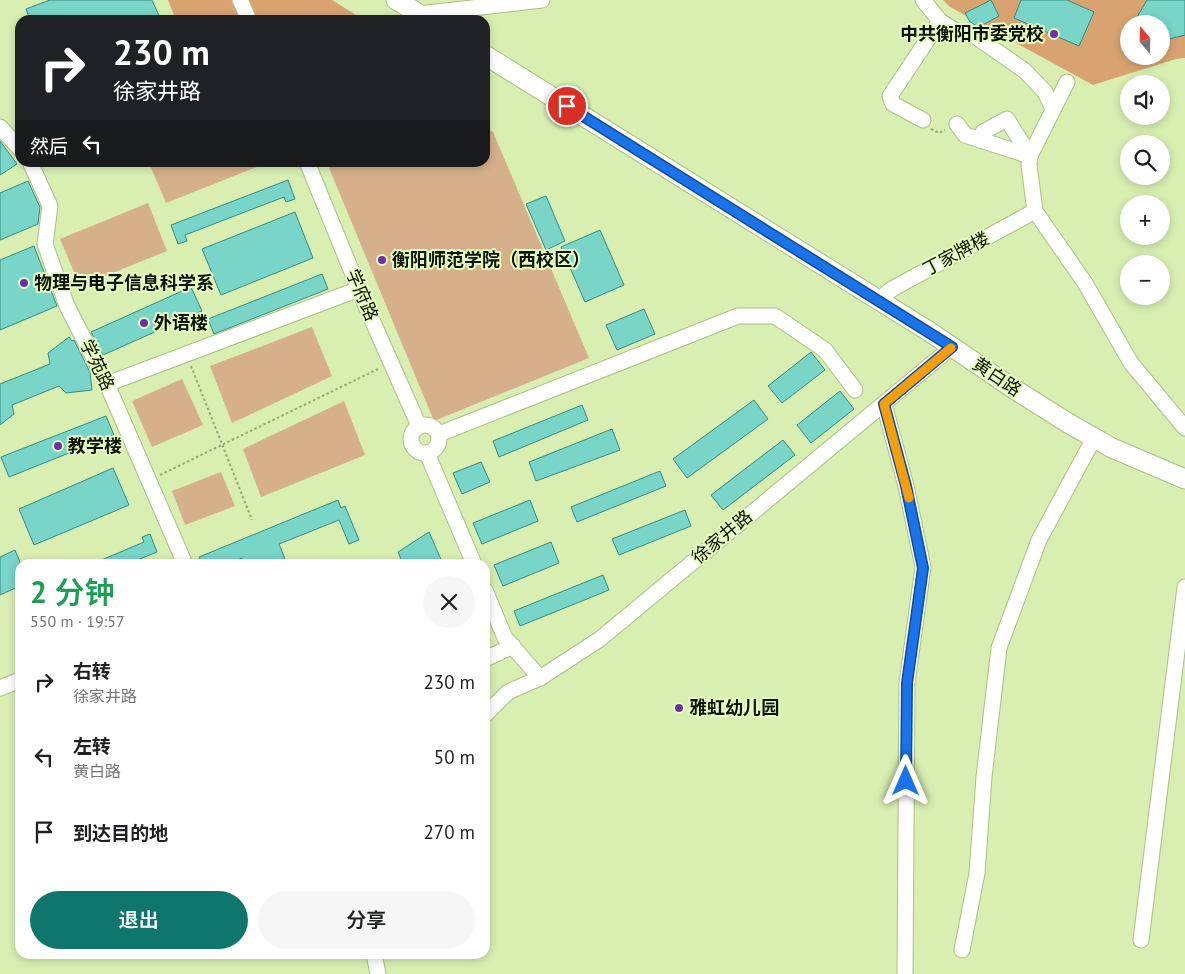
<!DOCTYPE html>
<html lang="zh">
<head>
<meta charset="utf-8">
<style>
	:root { --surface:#fff; --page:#f6f6f6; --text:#202124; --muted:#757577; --accent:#0f766e }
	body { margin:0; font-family:"PT Sans","Noto Sans SC",sans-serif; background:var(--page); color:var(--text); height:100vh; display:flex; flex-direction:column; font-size:19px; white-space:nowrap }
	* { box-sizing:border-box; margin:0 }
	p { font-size:16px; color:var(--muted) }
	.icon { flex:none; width:28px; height:28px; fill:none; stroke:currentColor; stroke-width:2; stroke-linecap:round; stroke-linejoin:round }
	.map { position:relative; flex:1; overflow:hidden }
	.panel { position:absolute; left:15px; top:559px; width:475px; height:400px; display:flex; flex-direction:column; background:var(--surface); border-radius:15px; box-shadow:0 2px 8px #0003 }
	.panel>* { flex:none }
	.top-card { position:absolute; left:15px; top:15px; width:475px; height:152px; border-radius:15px; box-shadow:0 2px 8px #0003; background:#202124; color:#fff; overflow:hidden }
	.needle { width:32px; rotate:341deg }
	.tools { position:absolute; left:1120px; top:15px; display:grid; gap:10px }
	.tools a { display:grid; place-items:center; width:50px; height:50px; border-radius:50%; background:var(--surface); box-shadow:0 2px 8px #0003; font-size:25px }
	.pin { position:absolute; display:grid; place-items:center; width:42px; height:42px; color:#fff; margin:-21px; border:2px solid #fff; border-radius:50%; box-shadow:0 1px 5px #0007 }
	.me { position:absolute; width:55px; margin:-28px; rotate:0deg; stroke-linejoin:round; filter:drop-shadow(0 0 4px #0008) }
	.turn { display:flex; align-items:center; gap:18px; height:105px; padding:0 15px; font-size:22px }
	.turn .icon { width:65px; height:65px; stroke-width:2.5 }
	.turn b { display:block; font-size:35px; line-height:42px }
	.then { display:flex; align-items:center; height:48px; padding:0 15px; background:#0003; gap:10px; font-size:19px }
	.round { display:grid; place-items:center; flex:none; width:52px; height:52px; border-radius:26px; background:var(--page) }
	.summary { display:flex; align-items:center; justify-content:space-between; height:85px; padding:0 15px }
	h1 { font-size:30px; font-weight:600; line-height:38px; color:#1e9e55 }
	.primary-button { display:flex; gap:10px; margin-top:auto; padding:10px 15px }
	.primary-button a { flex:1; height:58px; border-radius:30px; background:var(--accent); color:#fff; font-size:20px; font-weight:600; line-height:58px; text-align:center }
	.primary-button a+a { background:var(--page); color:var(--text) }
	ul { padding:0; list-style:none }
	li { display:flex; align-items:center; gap:15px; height:75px; padding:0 15px }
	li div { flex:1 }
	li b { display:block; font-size:19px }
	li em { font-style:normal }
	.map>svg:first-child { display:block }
	.green { fill:#d6af8b }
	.forest { fill:#d8a371; fill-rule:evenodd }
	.building { fill:#78d5c8; stroke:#358c82 }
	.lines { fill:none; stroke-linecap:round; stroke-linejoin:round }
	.minor-casing { stroke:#abc084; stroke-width:17 }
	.major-casing { stroke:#abc084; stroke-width:21 }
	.path { stroke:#95a777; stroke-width:2; stroke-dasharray:2.5 2.5; stroke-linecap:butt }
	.minor { stroke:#fff; stroke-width:15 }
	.major { stroke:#fff; stroke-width:19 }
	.route-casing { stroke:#114b97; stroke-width:12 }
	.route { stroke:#1a73e8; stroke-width:9 }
	.slow { stroke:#f59e0b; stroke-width:9 }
	.poi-dot { fill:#6e30a5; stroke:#e5fcbe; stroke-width:2 }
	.labels { text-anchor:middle; stroke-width:4; stroke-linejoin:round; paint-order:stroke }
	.poi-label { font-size:18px; font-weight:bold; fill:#0b1200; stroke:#e5fcbe; text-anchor:start }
	.street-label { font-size:18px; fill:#0b1200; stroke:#e5fcbe }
</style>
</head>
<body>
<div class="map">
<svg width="1185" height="974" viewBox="0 0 1185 974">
	<rect width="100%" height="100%" fill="#d8efb1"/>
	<g class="green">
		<path d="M485,127L493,132L589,358L434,421L327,163L485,162Z"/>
		<path d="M149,163H267L166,203Z"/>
		<path d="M148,203L167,251L80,286L60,239Z"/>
		<path d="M312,327L332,376L232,423L210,366Z"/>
		<path d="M182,379L203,425L152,447L132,401Z"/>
		<path d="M344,401L365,455L261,497L243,449Z"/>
		<path d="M221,472L235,506L185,525L172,491Z"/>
	</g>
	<g class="forest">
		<path d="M168,0H332L364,20H176Z"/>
		<path d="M943,0H1185V58L1176,59L1093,85L950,7ZM1129,24H1161V56H1129Z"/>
	</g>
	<g class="building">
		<path d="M50,0H152L161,20H30L26,9Z"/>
		<path d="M991,0L999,16L979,27L970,22L965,13Z"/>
		<path d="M1021,0H1067L1094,12L1079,46L1014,18Z"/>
		<path d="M1147,0H1185V35L1161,41V24H1133Z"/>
		<path d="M0,141L17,164L0,175Z"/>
		<path d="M288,180L295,199L286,202L284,197L185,235L187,241L178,244L171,225Z"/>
		<path d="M28,181L40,207L38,224L0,240V193Z"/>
		<path d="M546,196L565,241L546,250L526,204Z"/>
		<path d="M295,212L313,258L221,295L202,249Z"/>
		<path d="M600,230L624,285L585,302L561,247Z"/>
		<path d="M34,246L57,306L0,330V260Z"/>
		<path d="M322,274L328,289L214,334L208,319Z"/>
		<path d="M191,287L202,311L103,355L91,332Z"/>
		<path d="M644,309L655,334L617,350L606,325Z"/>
		<path d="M69,337L72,341L74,340L90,372L92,390L66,393L59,386L12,405L14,414L0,425V384L50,364L48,353Z"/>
		<path d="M811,352L825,370L782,403L768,386Z"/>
		<path d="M840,391L854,409L811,443L797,425Z"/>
		<path d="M754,400L768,419L687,478L673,459Z"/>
		<path d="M582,405L588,420L499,457L493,441Z"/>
		<path d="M106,416L114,435L9,477L1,457Z"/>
		<path d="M612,429L620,450L536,481L529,462Z"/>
		<path d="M783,440L795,455L723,510L711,495Z"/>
		<path d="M481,462L490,482L462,494L453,473Z"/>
		<path d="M113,468L129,505L34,545L19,509Z"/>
		<path d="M660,471L666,486L577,522L571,507Z"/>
		<path d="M338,500L341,508L345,506L359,540L349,544L339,520L279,544L285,559L273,564H244L242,558L228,564H202L199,557Z"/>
		<path d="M530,500L538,521L482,544L473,523Z"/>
		<path d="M685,510L691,526L619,555L612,539Z"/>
		<path d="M429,532L443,564H403L398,552Z"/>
		<path d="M150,534L157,552L128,564H92L144,542L142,537Z"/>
		<path d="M551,542L559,563L503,586L494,565Z"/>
		<path d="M15,550L20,562V586L0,595V557Z"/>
		<path d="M603,575L609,590L520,626L514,611Z"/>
	</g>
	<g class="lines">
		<defs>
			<g id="minor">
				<path d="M240,0L249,20"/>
				<path d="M923,0L940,21L959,33L968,31L1025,71L1045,92L1053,109"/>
				<path d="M419,14L542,0"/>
				<path d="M1067,82L1030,156L1029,165L1035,211L1085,283L1131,363L1185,428"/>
				<path d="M923,120L893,104L890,96L940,21"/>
				<path d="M957,124L965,135L1030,156"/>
				<path d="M0,127L20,149"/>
				<path d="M980,140L983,132L1007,119L1030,156"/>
				<path d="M30,162L50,206L45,244L67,306L107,384L185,564"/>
				<path d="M307,162L365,304L419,426"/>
				<path d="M878,300L892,289L1035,211"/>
				<path d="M107,384L359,289"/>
				<path d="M884,404L906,486L923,567L907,683L905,974"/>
				<circle cx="425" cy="439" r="14"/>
				<path d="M439,434L738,316H775L825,350L855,390"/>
				<path d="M427,453L474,564"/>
				<path d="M485,590L505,638L540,678"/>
				<path d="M485,659L513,646"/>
				<path d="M0,688L20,680"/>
				<path d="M485,715L508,692L540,678L600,639L952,347"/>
				<path d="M1141,940L1185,587"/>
				<path d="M962,950L977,873L984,777L999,648L1039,540L1094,438"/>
				<path d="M374,954L378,974"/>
			</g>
			<g id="major">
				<path d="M396,0L429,20"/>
				<path d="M485,55L930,332L1014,389L1068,423L1112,448L1185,479"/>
			</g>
		</defs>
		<use href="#minor" class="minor-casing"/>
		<use href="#major" class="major-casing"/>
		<g class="path">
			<path d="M931,129L939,133L945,130"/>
			<path d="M191,366L252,520"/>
			<path d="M160,475L380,368"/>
		</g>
		<use href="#minor" class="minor"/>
		<use href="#major" class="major"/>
	</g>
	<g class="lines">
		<defs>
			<path id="route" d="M567,106L952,347L884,404L906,486L923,568L907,683L906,781"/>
		</defs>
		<use href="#route" class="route-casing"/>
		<use href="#route" class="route"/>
		<path class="slow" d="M909,498L884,404L951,348"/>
	</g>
	<g class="poi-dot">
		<circle cx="1054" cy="34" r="5"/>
		<circle cx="382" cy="260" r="5"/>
		<circle cx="24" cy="283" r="5"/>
		<circle cx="144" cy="323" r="5"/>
		<circle cx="58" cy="446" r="5"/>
		<circle cx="679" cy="708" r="5"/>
	</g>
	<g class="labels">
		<g class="poi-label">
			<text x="1044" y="40" text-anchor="end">中共衡阳市委党校</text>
			<text x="392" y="266">衡阳师范学院（西校区）</text>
			<text x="34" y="289">物理与电子信息科学系</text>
			<text x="154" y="329">外语楼</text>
			<text x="68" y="452">教学楼</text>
			<text x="689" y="714">雅虹幼儿园</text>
		</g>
		<g class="street-label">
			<text transform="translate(956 254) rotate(-28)" y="6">丁家牌楼</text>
			<text transform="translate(362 295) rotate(67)" y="6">学府路</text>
			<text transform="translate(97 365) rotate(64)" y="6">学苑路</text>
			<text transform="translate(997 377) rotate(34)" y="6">黄白路</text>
			<text transform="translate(722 537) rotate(-40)" y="6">徐家井路</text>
		</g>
	</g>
</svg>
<div class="tools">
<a><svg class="needle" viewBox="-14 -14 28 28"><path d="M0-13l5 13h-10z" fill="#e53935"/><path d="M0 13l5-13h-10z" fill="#757577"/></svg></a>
<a><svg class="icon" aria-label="sound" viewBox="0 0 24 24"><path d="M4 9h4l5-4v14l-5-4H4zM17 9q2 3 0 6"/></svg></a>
<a><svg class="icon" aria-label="search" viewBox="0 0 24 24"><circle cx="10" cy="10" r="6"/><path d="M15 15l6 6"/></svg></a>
<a>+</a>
<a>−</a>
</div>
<div class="pin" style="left:567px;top:106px;background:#d93025"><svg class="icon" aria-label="arrive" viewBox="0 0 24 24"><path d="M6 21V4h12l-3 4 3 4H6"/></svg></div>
<svg class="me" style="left:906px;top:781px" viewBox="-20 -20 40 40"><path d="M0-17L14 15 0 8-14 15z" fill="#1a73e8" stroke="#fff" stroke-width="4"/></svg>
<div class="top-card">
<div class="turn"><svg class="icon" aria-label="right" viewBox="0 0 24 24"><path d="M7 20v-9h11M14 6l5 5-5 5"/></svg><div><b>230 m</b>徐家井路</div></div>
<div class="then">然后<svg class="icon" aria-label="left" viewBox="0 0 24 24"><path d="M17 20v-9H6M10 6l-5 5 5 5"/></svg></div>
</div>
<section class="panel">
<div class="summary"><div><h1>2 分钟</h1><p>550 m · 19:57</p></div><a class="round"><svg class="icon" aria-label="close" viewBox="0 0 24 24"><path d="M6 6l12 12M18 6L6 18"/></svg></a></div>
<ul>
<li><svg class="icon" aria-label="right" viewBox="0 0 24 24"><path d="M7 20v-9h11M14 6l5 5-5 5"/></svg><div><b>右转</b><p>徐家井路</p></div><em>230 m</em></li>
<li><svg class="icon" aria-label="left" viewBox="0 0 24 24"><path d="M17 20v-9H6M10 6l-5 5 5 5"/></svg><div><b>左转</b><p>黄白路</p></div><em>50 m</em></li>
<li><svg class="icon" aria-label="arrive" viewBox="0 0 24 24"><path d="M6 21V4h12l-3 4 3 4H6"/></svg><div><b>到达目的地</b></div><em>270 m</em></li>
</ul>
<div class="primary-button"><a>退出</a><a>分享</a></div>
</section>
</div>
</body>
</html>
